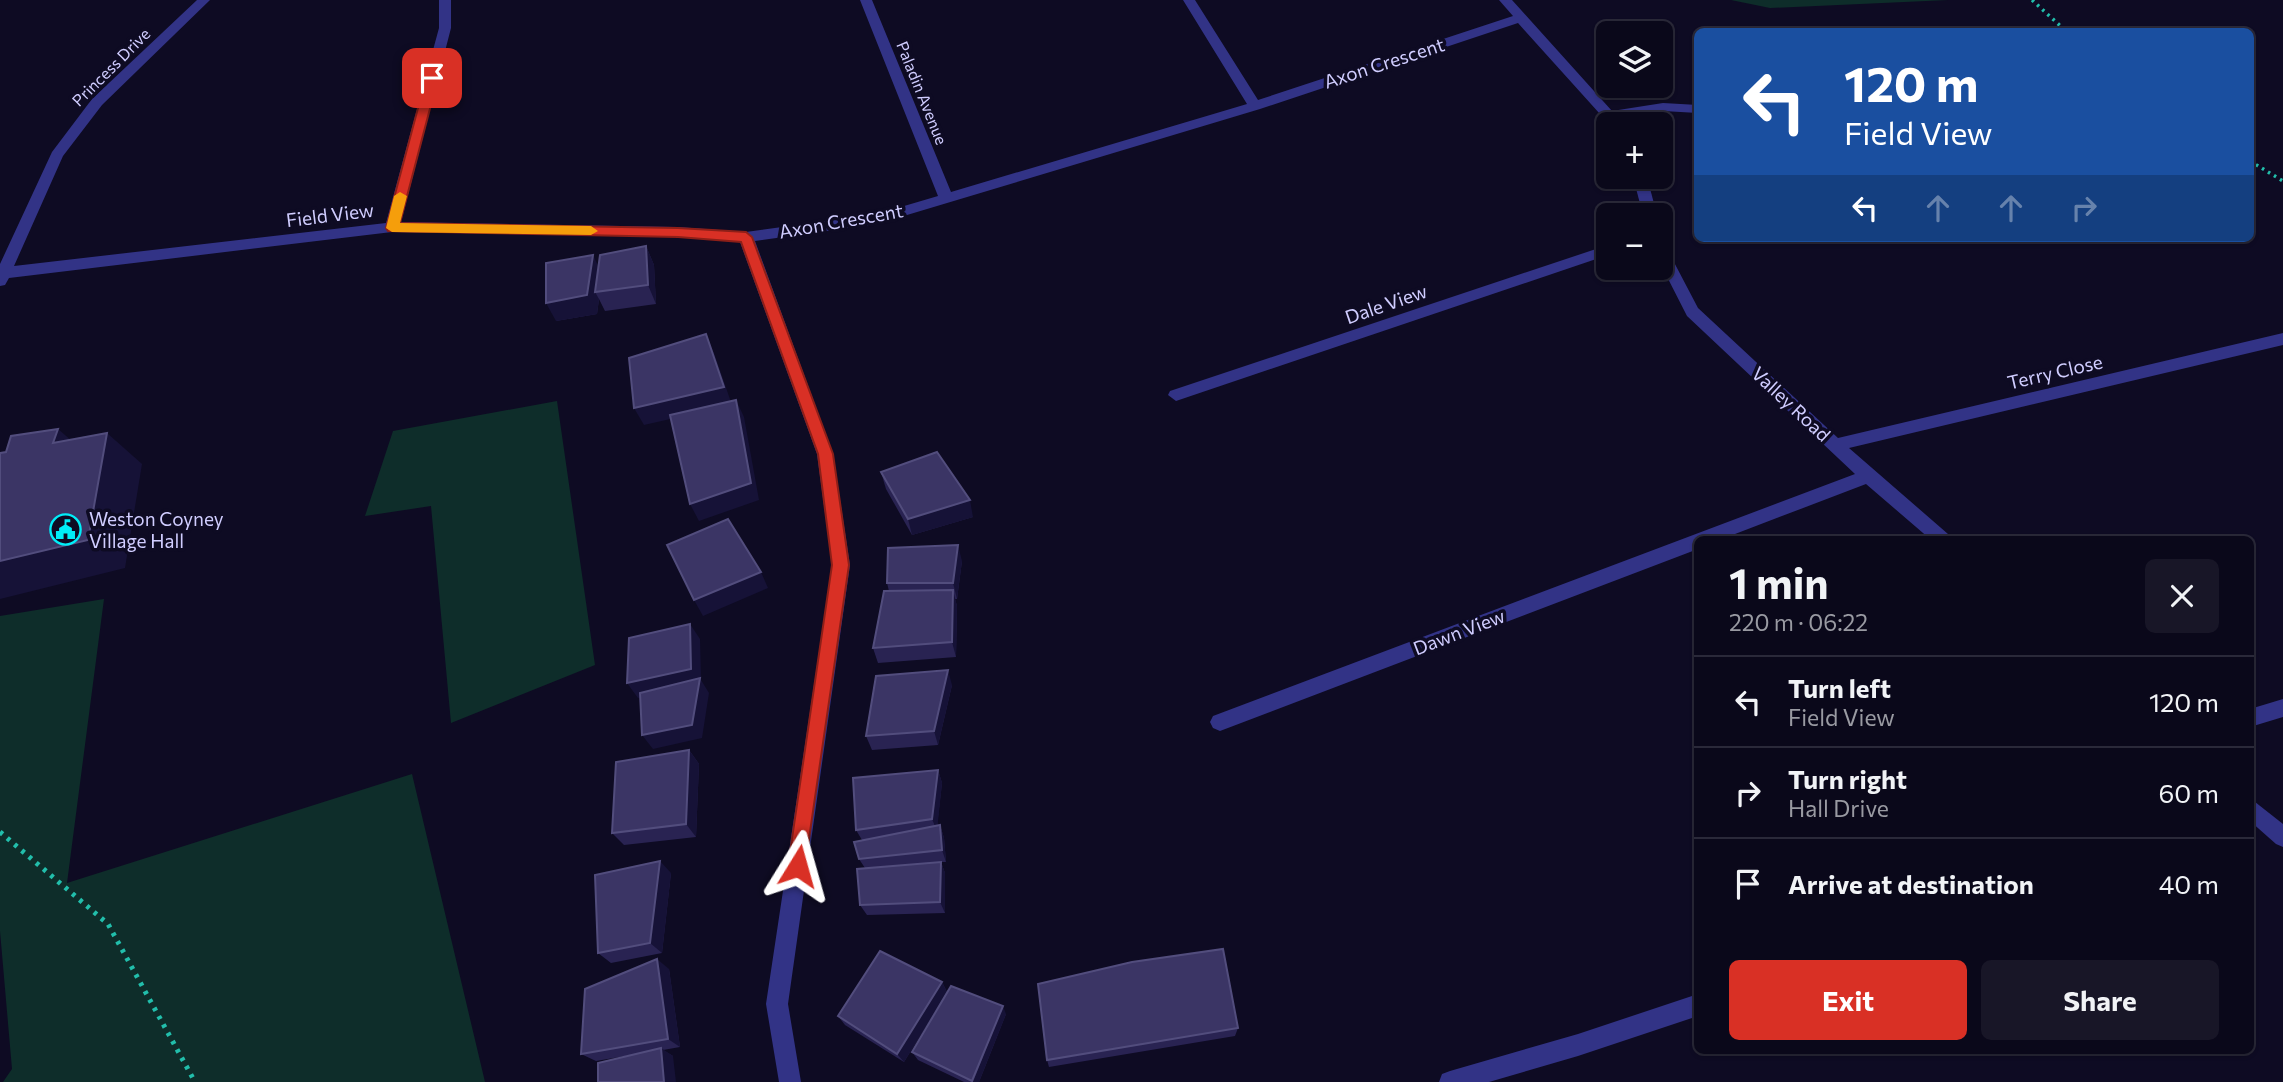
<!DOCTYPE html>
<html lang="en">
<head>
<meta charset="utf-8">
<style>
	:root { --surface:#0a081a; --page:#181627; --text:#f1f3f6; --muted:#999aa2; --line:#2a2939; --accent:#d93025 }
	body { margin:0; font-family:Commissioner,sans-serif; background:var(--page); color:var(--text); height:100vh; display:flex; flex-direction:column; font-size:26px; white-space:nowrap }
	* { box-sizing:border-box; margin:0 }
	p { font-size:23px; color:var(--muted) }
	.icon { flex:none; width:38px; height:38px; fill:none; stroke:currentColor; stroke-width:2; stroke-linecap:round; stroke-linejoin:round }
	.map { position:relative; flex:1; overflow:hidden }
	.side { position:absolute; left:1694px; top:536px; width:560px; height:518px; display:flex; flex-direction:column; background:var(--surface); border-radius:10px; box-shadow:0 2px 5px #0004,0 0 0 2px var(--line) }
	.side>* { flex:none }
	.hud { position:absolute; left:1694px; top:28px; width:560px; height:214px; border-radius:10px; box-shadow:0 2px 5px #0004,0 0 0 2px var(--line); background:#1a4fa0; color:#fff; overflow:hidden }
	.fabs { position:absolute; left:1596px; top:21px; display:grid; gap:14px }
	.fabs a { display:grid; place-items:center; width:77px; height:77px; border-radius:10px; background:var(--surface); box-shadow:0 2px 5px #0004,0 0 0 2px var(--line); font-size:35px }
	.pin { position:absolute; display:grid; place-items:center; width:60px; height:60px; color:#fff; margin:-30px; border-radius:14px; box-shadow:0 4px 10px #0006 }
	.me { position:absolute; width:77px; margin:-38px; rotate:8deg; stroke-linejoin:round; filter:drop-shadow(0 0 5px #0008) }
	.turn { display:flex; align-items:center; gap:24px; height:147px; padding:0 35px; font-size:32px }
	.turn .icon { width:91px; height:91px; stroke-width:2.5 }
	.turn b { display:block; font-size:49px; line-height:60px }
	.lanes { display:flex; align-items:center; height:66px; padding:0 35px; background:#0003; justify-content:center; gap:35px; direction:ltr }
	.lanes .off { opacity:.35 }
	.round { display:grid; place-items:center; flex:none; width:74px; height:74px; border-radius:10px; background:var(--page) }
	.summary { display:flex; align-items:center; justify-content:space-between; height:119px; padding:0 35px }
	h1 { font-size:42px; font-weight:700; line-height:52px }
	.primary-button { display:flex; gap:14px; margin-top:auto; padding:14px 35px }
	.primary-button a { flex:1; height:80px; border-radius:10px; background:var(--accent); color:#fff; font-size:28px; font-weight:700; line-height:80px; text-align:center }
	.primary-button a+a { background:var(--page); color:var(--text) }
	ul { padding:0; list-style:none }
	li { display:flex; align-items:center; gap:21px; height:91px; padding:0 35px; border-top:2px solid var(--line) }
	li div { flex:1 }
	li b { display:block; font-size:26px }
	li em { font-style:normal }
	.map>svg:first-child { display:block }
	.green { fill:#0e2d2a }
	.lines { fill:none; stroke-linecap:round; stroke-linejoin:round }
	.path-far1 { stroke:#22beab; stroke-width:3.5; stroke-dasharray:2.5 4.5; stroke-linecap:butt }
	.path { stroke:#22beab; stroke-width:5; stroke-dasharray:3.5 6; stroke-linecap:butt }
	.minor { fill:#323386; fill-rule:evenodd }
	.wall { fill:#292352 }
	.shaded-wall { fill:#161237 }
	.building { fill:#3b3565; stroke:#524d7d; stroke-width:2 }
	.route { fill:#d93025; stroke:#8d1f18; stroke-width:2 }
	.slow { fill:#f59e0b }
	.labels { text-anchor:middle; stroke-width:7; stroke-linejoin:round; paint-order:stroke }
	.far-street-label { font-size:16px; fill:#d0cdff; stroke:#0e0b23 }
	.street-label { font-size:19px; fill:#d0cdff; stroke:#0e0b23 }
	.poi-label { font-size:19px; fill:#d0cdff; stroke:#0e0b23; text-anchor:start }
</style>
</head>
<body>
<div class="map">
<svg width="2283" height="1082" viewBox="0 0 2283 1082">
	<rect width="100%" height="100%" fill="#0e0b23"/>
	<g class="green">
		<path d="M1731,0H1948L1770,8Z"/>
		<path d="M557,401L595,665L451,723L431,506L365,516L393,431Z"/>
		<path d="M104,599L67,883L412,774L485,1082H3L12,1069L0,931V616Z"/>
	</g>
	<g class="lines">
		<g class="path-far1">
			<path d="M2032,0L2067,32"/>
			<path d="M2250,161L2283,181"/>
		</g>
		<path class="path" d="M0,832L108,924L195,1082"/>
		<g class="minor">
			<path d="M197,0H210L102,105L63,156L14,266L386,223L439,28V0H451V28L401,222L678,227L746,232L877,214L938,196L860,0H872L951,192L1247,104L1183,0H1195L1258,100L1513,16L1499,0H1512L1612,111L1663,103L1698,105V113L1663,111L1619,119L1623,124H1609L1518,23L1260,109L877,224L755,241L833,454L850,565L788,1004L801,1082H779L766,1004L832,565L817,454L740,242L678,237L392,232L9,278L5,285L0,286V264L52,152L92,99Z"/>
			<path d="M1633,177H1647L1657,215H1643Z"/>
			<path d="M1608,245V255L1176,401L1168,395L1170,391Z"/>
			<path d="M1661,246L1666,247L1698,308L1838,438L2283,333V345L1849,448L1948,534L1951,539H1930L1866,484L1722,539H1698V549L1220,731L1213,728L1210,722L1213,716L1855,474L1687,316L1661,265Z"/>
			<path d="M2283,699V717L2250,727V709Z"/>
			<path d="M2250,798L2283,824V847L2276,844L2250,821Z"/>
			<path d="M1698,994V1016L1578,1056L1489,1082H1439L1442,1074L1450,1071L1578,1034Z"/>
		</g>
	</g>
	<g class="wall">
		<path d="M646,246L654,265L656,304L605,311L599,299L597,314L556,321L599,266Z"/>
		<path d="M881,472L973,517L912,535L886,489Z"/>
		<path d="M962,561L957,599H955L957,606L956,657L878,663L873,648L889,591L887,583Z"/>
		<path d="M952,685L938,745L872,750L866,736Z"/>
		<path d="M689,750L699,764L696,837L624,845L612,833Z"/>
		<path d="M938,770L942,783L937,826L940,825L944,838L946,862H941L945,873V913L867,915L860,905L865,868L859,859L862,840L856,830Z"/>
		<path d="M671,873L662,953L611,963L598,953Z"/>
		<path d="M669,969L680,1047L663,1050L673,1056L631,1055L596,1061L581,1054Z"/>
		<path d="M942,982L947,992L904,1062L845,1025L838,1016Z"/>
		<path d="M1006,1014L979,1082H964L918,1060L912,1052Z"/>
		<path d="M1238,1028L1235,1036L1049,1067L1047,1060Z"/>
	</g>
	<g class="shaded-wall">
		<path d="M646,246L654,265L656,304L648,285Z"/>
		<path d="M593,255L602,274L595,292L599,299L597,314L556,321L546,303Z"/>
		<path d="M706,334L714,353L732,405L644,425L634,408Z"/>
		<path d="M736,400L744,417L759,500L699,521L690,504Z"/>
		<path d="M58,429L94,460L53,443Z"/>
		<path d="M107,433L142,464L125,568L0,599V561Z"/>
		<path d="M970,500L973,517L912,535L908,519Z"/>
		<path d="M958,545L962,561L957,599L953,583Z"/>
		<path d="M761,572L768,588L703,616L694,600Z"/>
		<path d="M953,590L957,606L956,657L952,642Z"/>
		<path d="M690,624L700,639L701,680L709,693L702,738L653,749L642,735L699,684L638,698L627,683Z"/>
		<path d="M948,670L952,685L938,745L934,731Z"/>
		<path d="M689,750L699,764L696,837L686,824Z"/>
		<path d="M938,770L942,783L937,831L932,819Z"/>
		<path d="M940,825L944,838L946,862L942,850Z"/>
		<path d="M660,861L671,873L662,953L650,943Z"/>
		<path d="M941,862L945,873V913L940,902Z"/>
		<path d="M657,959L669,969L680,1047L668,1039Z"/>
		<path d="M942,982L947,992L904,1062L897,1054Z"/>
		<path d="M1003,1006L1006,1014L979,1082H973Z"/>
		<path d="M661,1048L673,1056L676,1082H664Z"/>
	</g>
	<g class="building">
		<path d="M646,246L648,285L595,292L600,255Z"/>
		<path d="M593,255L587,295L546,303V263Z"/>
		<path d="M706,334L724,387L634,408L629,358Z"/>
		<path d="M736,400L751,483L690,504L670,415Z"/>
		<path d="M58,429L53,443L107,433L88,540L0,561V453L6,452L11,436Z"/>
		<path d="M937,452L970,500L908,519L881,472Z"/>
		<path d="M728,519L761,572L694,600L667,545Z"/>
		<path d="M958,545L953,583H887L888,548Z"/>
		<path d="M953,590L952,642L873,648L884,591Z"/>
		<path d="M690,624L691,669L627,683L629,638Z"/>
		<path d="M948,670L934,731L866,736L876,676Z"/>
		<path d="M700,678L692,725L642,735L640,693Z"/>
		<path d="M689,750L686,824L612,833L616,762Z"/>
		<path d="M938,770L932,819L856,830L853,778Z"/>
		<path d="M940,825L942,850L859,859L854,842Z"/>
		<path d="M660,861L650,943L598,953L595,875Z"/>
		<path d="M941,862L940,902L860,905L857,869Z"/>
		<path d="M1223,949L1238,1028L1047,1060L1038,984L1132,962Z"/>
		<path d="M880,951L942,982L897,1054L838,1016Z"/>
		<path d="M657,959L668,1039L581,1054L585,989Z"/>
		<path d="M951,986L1003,1006L972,1081L912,1052Z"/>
		<path d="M661,1048L664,1082H598V1063Z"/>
	</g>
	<path class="route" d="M432,74L438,78L400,223L678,228L746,232L752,237L833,454L849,565L804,873L798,875L791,873L788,866L832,565L818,454L741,242L678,237L388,231L386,228L426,78Z"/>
	<path class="slow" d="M400,192L407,196L400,223L591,226L598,231L591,235L392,232L386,228L394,196Z"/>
	<defs>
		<symbol id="civic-ring" viewBox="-11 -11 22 22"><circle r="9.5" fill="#0e0b23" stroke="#00eef8" stroke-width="1.5"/><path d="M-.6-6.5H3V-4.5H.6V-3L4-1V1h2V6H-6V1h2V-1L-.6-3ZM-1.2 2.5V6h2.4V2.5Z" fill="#00eef8"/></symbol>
	</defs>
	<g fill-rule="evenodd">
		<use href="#civic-ring" x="48" y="512" width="35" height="35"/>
	</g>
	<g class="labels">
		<g class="far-street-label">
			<text transform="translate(111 67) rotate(-45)" y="6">Princess Drive</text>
			<text transform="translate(922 93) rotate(68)" y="6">Paladin Avenue</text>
		</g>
		<g class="street-label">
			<text transform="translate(1384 63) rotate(-18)" y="7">Axon Crescent</text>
			<text transform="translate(330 215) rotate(-7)" y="7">Field View</text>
			<text transform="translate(841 221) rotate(-10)" y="7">Axon Crescent</text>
			<text transform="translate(1386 304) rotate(-19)" y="7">Dale View</text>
			<text transform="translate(2055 372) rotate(-13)" y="7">Terry Close</text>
			<text transform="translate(1791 404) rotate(43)" y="7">Valley Road</text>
			<text transform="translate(1459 632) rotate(-21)" y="7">Dawn View</text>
		</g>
		<g class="poi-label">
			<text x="89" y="526">Weston Coyney<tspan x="89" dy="22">Village Hall</tspan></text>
		</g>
	</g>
</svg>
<div class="fabs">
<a><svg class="icon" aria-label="layers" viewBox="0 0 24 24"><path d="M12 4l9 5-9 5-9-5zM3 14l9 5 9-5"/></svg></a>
<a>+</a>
<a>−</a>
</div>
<div class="pin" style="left:432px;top:78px;background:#d93025"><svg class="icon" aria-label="arrive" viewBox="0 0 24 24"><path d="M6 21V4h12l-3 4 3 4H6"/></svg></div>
<svg class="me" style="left:798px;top:866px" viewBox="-20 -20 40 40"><path d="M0-17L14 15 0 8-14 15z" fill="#d93025" stroke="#fff" stroke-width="4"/></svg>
<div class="hud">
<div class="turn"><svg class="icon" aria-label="left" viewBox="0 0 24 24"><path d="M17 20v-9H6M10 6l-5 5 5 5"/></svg><div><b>120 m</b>Field View</div></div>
<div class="lanes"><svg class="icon" aria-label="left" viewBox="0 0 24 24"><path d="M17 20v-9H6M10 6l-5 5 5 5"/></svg><svg class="icon off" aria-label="ahead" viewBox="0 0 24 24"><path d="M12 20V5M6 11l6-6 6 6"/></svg><svg class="icon off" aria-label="ahead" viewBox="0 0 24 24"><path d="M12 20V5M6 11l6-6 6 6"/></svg><svg class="icon off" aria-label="right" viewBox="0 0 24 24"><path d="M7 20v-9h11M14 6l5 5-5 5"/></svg></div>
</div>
<section class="side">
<div class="summary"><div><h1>1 min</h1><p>220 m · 06:22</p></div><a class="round"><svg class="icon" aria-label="close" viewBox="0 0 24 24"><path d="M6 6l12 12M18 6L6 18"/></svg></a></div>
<ul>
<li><svg class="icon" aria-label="left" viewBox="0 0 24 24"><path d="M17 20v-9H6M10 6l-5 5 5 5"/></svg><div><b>Turn left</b><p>Field View</p></div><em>120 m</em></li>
<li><svg class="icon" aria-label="right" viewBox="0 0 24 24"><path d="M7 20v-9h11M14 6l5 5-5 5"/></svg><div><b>Turn right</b><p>Hall Drive</p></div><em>60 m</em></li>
<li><svg class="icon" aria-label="arrive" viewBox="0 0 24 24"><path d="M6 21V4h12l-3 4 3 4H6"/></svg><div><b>Arrive at destination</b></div><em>40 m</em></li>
</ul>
<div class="primary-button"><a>Exit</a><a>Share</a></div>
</section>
</div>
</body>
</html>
